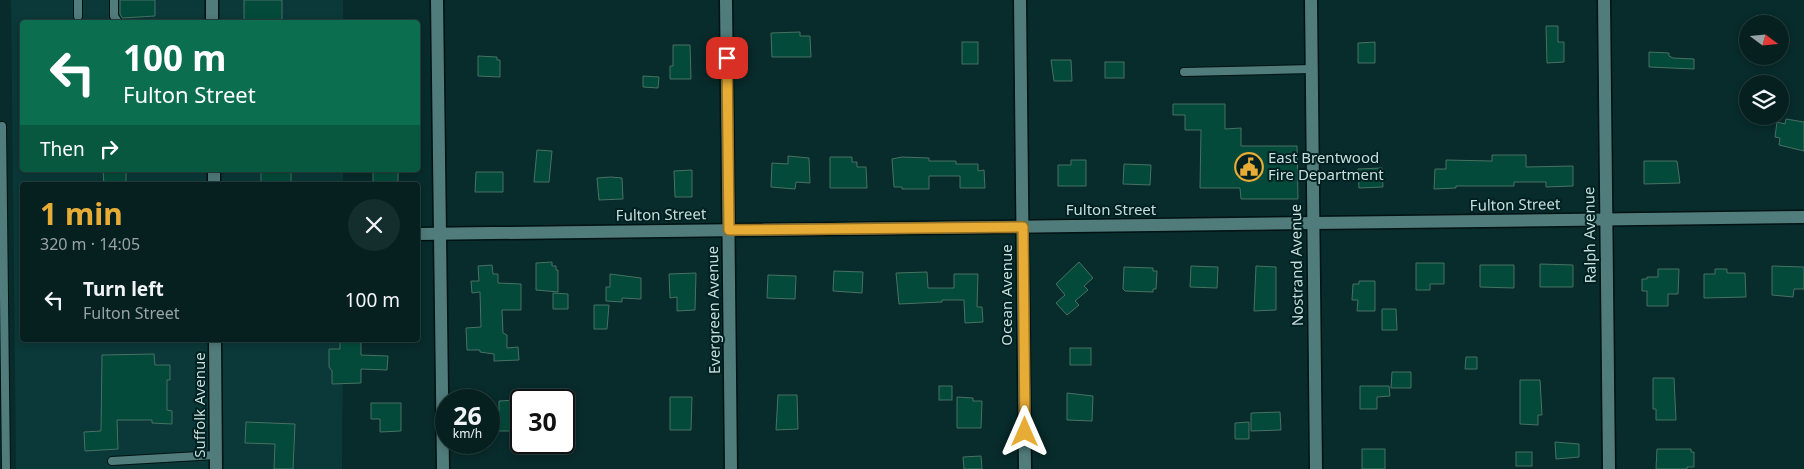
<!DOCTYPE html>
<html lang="en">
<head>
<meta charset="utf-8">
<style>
	:root { --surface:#062020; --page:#142d2d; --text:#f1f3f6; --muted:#98a3a5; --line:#273e3e; --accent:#e7ac36 }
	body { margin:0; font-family:"Noto Sans",sans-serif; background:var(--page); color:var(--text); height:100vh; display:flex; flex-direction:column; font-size:19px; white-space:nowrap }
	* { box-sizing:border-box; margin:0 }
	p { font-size:16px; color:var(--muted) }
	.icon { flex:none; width:28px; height:28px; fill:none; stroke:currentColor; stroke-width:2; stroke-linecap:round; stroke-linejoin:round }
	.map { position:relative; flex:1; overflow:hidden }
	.details { position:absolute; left:20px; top:182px; width:400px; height:160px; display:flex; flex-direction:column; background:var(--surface); border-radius:5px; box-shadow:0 2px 8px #0003,0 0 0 1px var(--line) }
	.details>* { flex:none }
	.banner { position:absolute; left:20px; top:20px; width:400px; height:152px; border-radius:5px; box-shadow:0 2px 8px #0003,0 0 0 1px var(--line); background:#0b6e4f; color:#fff; overflow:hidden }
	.needle { width:32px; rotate:106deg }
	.controls { position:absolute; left:1739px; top:15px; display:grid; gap:10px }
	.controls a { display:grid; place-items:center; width:50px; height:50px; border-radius:50%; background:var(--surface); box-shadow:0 2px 8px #0003,0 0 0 1px var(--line); font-size:25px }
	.speed { position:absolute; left:435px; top:389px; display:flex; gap:10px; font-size:25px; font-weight:700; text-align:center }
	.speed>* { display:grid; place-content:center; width:65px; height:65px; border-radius:50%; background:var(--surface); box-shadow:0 2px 8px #0003,0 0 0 1px var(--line); line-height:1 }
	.speed small { font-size:12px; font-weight:400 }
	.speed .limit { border:2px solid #111; border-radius:8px; background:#fff; color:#111 }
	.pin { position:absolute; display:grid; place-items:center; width:42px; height:42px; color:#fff; margin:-21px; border-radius:10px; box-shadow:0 2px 8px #0006 }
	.me { position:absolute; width:55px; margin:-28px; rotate:0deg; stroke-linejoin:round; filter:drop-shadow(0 0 4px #0008) }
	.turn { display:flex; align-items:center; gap:18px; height:105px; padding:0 20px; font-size:22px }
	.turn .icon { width:65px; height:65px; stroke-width:2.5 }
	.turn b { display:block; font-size:35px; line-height:42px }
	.then { display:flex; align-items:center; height:48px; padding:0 20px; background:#0003; gap:10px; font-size:19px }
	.round { display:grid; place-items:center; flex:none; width:52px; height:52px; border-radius:26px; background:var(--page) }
	.summary { display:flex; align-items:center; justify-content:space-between; height:85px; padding:0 20px }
	h1 { font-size:30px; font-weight:700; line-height:38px; color:var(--accent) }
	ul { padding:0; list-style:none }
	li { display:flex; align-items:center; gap:15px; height:65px; padding:0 20px }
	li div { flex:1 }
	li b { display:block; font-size:19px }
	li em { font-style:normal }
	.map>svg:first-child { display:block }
	.built { fill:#0b3838 }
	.building { fill:#034a3a; stroke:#497164 }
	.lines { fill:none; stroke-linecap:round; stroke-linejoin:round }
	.service-casing { stroke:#001212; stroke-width:10 }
	.minor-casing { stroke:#001212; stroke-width:15 }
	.tertiary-casing { stroke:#001212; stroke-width:15 }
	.secondary-casing { stroke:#001212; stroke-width:15 }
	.service { stroke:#507c7b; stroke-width:8 }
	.minor { stroke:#507c7b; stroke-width:12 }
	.tertiary { stroke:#507c7b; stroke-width:12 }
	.secondary { stroke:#507c7b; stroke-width:12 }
	.route-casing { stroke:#967023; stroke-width:12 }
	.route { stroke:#e7ac36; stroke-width:9 }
	.labels { text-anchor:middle; stroke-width:4; stroke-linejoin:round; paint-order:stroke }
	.poi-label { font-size:15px; fill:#c8dfde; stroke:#002121; text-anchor:start }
	.street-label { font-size:15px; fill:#c8dfde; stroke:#002121 }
</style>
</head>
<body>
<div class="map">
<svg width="1804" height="469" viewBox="0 0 1804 469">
	<rect width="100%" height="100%" fill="#082b2b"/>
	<path class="built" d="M11,0H343V22H22V170H343V185H22V340H343L342,469H16Z"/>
	<g class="building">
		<path d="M120,0H155V16L122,18L120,14Z"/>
		<rect x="244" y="0" width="38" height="22"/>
		<path d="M1546,26H1558V42H1564V62L1547,63Z"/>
		<path d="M800,32V36H810L811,57H772L771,33Z"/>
		<rect x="962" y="42" width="16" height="22"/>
		<path d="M1375,42V63H1358V43Z"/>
		<path d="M673,45H690L691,79H670V66H673Z"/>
		<path d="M1649,52L1669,53V56L1673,58L1694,59V69L1649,67Z"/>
		<path d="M478,56L497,57V60H500V77L478,76Z"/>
		<path d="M1051,60H1071L1072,81H1054Z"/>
		<rect x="1105" y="62" width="19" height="16"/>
		<path d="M643,76L659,77L658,88L643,87Z"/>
		<path d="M1173,104H1225V129L1241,128V146H1297L1298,199H1241L1240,188H1200L1201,130H1185V115H1173Z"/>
		<path d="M1786,119L1804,122V151L1779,145L1780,138L1775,137L1777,122L1785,124Z"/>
		<path d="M537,150L552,151L549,182H534Z"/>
		<path d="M1492,155H1526V167L1573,166V186L1546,187V182H1514V186H1456V188L1434,189L1435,169H1446V160L1492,161Z"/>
		<path d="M788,156L809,158L810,183L796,182L795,189L771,187L772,163L788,164Z"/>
		<path d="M830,157H852V162H857V167H866L867,188H830Z"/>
		<path d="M902,157L929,158V161H956V164H978V171L984,170L985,188H960V176H929V189H902V187H894L892,159Z"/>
		<path d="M1071,160H1086V186H1058V165H1071Z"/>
		<path d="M1644,161H1677L1680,183L1644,184Z"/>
		<path d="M1124,164L1151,165L1150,185L1123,184Z"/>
		<path d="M1382,168L1383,187L1359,188L1358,169Z"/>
		<path d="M103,170H126V185H104Z"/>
		<rect x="261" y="170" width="30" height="15"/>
		<rect x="373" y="170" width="25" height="15"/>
		<path d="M692,170V197H675L674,171Z"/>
		<path d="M476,172H503V192H475Z"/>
		<path d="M611,177L622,178L623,199L599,200L597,178Z"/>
		<path d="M552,262V266H556V270H558V292L536,290V263Z"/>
		<path d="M1079,262L1093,278L1084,286L1088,290L1075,301L1079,305L1067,315L1056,303L1065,295L1056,284Z"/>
		<path d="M1416,263H1444V284H1430V290H1416Z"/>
		<path d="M1540,264L1573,265V287H1540Z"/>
		<path d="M492,265L493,274H498V283L521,284V310H502L503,333L507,335V348L518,347L519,360L494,361V354L480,352V350H467L466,328L481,327L480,292L472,293L471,281H479L478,266Z"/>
		<path d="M1480,265H1514V288L1480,287Z"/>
		<path d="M1191,266L1218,267L1217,288L1190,287Z"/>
		<path d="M1256,266L1276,267V310L1254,311Z"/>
		<path d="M1772,266L1804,267V289H1794L1793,297L1772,295Z"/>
		<path d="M1124,267L1153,268V271H1157L1156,289H1153V292L1125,291L1123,289Z"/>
		<path d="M1658,269H1679L1678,294H1668V306H1647V291H1642V279H1647V277H1658Z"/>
		<path d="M1715,269H1727V273H1745L1746,297L1704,298V274H1715Z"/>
		<path d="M834,271L863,272L862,293L833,291Z"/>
		<path d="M927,272L928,288H954V274H978L977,307H982L983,322L965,323L964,300H942V302L899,304L896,273Z"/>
		<path d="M696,273L695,310L677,311V297L670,298L669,274Z"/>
		<path d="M610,274L641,278V299L622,298V302L606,301V287H610Z"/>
		<path d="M768,275L796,276L795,299L767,298Z"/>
		<path d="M1359,281H1375V311H1357L1358,300H1352L1353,284H1359Z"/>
		<path d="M553,293L568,294V309H553Z"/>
		<path d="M594,305H609L607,329H594Z"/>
		<path d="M1382,309H1396L1397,330H1382Z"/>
		<path d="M340,340L361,341V355L388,356L387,370L361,369V383L332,384V371L329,367V349H340Z"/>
		<rect x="1070" y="348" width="21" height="17"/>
		<path d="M154,354L155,365H170V380H167V410L172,411V424L152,423V420H117L118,449L85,451L84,432L101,431L102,355Z"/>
		<path d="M1466,357H1477V369H1465Z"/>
		<path d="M1392,372H1411V388H1391Z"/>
		<path d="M1653,378H1674L1676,420H1656V409H1653Z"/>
		<path d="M1520,380H1540L1542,415H1538V425L1520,424Z"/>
		<rect x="939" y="386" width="13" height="14"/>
		<path d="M1360,386H1389L1390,396L1377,397V409H1360Z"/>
		<path d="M1067,393L1093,396L1092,421L1067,420Z"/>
		<path d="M778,395H797L798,429L776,430Z"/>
		<path d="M670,397H692L691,430H670Z"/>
		<path d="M957,397L973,398V401H982L981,428H957Z"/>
		<path d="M516,400V410H521V431H489V411H499V401Z"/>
		<path d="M371,403H401V431L380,432V419H371Z"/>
		<path d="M1280,412L1281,430L1251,431V413Z"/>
		<path d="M246,422L295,424L293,469H274L275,444L245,443Z"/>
		<path d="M1249,422V439H1235V423Z"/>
		<path d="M1555,442L1579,444V457L1556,459Z"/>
		<rect x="1362" y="449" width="23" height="20"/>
		<path d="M1657,449H1691V452H1694V467H1687V469H1656Z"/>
		<rect x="1516" y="452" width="16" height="14"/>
		<path d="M981,456L982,469H964L963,457Z"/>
	</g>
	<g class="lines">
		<defs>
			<g id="service">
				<path d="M78,0V16"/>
				<path d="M114,0V16L118,22"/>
				<path d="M1184,72L1311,69"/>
				<path d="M2,126L6,469"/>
				<path d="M112,461L216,455"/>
			</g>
			<g id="minor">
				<path d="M437,0L443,469"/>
				<path d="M726,0L731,469"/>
				<path d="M1020,0L1025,469"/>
				<path d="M1311,0L1316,469"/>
				<path d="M1604,0L1609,469"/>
			</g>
			<path id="tertiary" d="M418,234L1804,217"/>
			<g id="secondary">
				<path d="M212,0V22"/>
				<path d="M214,170V185"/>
				<path d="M215,340L216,469"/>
			</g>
		</defs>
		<use href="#service" class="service-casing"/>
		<use href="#minor" class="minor-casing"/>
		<use href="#tertiary" class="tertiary-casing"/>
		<use href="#secondary" class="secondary-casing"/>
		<use href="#service" class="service"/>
		<use href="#minor" class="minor"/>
		<use href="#tertiary" class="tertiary"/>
		<use href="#secondary" class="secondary"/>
	</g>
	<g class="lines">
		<defs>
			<path id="route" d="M727,58L729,230L1023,227L1025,432"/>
		</defs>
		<use href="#route" class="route-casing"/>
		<use href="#route" class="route"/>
	</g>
	<defs>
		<symbol id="civic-ring" viewBox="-11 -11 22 22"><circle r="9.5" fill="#002121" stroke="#e7ac36" stroke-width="1.5"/><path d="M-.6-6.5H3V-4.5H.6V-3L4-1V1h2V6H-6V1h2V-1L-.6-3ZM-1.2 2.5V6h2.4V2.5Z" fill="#e7ac36"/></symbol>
	</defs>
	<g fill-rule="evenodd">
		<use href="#civic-ring" x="1233" y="151" width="32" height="32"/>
	</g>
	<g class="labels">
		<g class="poi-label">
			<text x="1268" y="163">East Brentwood<tspan x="1268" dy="17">Fire Department</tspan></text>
		</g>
		<g class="street-label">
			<text transform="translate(1515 205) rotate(-1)" y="5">Fulton Street</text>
			<text x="1111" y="215">Fulton Street</text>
			<text transform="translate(661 215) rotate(-1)" y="5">Fulton Street</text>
			<text transform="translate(1590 235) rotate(-91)" y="5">Ralph Avenue</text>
			<text transform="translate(1297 265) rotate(-91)" y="5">Nostrand Avenue</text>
			<text transform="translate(1007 295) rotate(-90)" y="5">Ocean Avenue</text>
			<text transform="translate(714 310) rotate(-91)" y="5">Evergreen Avenue</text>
			<text transform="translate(200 405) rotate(-90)" y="5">Suffolk Avenue</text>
		</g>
	</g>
</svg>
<div class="controls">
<a><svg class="needle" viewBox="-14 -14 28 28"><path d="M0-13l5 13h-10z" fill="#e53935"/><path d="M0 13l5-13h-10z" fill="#98a3a5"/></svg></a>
<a><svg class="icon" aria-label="layers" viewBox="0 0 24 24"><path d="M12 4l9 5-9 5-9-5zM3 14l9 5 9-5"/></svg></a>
</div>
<div class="speed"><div>26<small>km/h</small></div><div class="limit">30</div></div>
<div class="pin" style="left:727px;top:58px;background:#d93025"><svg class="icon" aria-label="arrive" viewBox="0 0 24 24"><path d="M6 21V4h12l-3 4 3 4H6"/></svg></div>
<svg class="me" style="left:1025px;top:432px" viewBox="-20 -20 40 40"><path d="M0-17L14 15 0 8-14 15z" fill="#e7ac36" stroke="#fff" stroke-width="4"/></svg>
<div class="banner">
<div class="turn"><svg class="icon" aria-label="left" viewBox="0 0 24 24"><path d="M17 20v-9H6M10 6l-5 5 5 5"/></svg><div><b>100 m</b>Fulton Street</div></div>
<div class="then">Then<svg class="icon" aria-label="right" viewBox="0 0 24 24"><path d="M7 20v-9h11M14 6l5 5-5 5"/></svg></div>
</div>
<section class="details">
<div class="summary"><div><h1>1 min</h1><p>320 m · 14:05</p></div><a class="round"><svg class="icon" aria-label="close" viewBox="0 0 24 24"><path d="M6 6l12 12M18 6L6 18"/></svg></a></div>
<ul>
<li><svg class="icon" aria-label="left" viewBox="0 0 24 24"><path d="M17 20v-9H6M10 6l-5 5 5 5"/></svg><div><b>Turn left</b><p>Fulton Street</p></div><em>100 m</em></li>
</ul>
</section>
</div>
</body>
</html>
